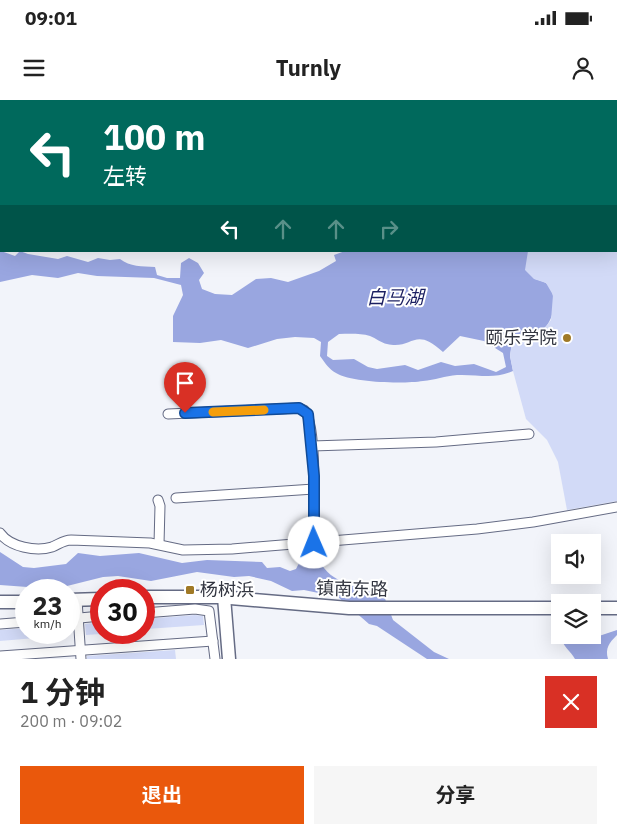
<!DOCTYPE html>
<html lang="zh">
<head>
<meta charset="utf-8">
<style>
	:root { --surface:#fff; --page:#f6f6f6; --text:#222; --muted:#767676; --accent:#ea580c }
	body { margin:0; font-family:"IBM Plex Sans","Noto Sans SC",sans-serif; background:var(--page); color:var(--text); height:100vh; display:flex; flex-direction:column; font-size:19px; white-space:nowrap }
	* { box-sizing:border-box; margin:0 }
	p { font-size:16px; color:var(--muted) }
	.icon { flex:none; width:28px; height:28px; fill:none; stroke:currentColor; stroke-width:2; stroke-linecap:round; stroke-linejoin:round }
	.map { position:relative; height:559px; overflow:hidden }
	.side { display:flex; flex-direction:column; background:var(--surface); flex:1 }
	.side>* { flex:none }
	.hud { position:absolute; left:0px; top:0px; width:618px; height:152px; box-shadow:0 5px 20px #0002; background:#00695c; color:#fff; overflow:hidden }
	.tools { position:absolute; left:551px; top:434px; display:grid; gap:10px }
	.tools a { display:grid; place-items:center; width:50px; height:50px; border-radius:0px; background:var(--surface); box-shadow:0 5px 20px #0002; font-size:25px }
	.speed { position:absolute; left:15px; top:479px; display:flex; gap:10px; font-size:25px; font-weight:700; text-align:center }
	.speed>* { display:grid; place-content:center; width:65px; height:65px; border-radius:50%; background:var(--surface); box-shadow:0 5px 20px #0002; line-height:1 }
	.speed small { font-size:12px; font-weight:400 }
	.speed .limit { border:8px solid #d22; background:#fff; color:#111 }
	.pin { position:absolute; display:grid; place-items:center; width:42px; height:42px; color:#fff; margin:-51px -21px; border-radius:50% 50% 50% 0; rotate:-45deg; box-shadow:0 0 5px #0007 }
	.pin .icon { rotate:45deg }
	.me { position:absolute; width:55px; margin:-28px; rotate:359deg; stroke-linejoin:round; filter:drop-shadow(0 0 4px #0008) }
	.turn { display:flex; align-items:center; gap:18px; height:105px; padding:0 20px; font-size:22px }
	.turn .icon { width:65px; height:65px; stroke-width:2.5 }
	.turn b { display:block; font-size:35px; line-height:42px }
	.lanes { display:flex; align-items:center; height:48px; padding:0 20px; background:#0003; justify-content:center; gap:25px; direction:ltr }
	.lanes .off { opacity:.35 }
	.round { display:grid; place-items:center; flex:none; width:52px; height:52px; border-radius:0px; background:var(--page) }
	.head { display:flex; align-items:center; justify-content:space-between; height:85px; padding:0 20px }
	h1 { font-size:30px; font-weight:700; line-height:38px }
	.primary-button { display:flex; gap:10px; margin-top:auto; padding:10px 20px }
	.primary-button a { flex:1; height:58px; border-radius:0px; background:var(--accent); color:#fff; font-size:20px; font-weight:700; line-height:58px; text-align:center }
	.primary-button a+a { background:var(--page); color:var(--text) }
	.status { display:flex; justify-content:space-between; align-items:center; height:35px; padding:0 25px; background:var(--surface); direction:ltr }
	.status svg { height:14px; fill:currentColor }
	header { display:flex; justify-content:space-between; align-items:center; height:65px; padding:0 20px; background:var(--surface); font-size:22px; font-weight:700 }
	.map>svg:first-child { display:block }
	.water { fill:#99a6e0; fill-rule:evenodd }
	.building { fill:#d2daf7 }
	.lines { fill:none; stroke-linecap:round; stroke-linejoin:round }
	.street-casing { stroke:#656b84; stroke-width:11 }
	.secondary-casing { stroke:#656b84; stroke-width:15 }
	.street { stroke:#fff; stroke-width:9 }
	.secondary { stroke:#fff; stroke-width:12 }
	.route-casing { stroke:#114b97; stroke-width:12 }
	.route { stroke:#1a73e8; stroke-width:9 }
	.slow { stroke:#f59e0b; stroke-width:9 }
	.poi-dot { fill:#a07926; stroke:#fff; stroke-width:2 }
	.labels { text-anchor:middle; stroke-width:4; stroke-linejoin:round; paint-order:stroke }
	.poi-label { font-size:18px; fill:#323540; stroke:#fff; text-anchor:end }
	.street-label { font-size:18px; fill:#323540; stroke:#fff }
	.water-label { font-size:19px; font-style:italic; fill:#1b1f61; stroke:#fff }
</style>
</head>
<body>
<div class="status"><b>09:01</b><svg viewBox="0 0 49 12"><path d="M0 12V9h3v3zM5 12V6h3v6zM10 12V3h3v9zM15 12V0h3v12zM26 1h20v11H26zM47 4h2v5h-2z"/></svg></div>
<header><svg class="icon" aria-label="menu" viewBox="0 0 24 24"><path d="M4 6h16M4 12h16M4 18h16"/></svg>Turnly<svg class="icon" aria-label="person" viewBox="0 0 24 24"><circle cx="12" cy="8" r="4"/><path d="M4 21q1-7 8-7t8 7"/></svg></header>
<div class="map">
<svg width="617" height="559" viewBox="0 0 617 559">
	<rect width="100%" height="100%" fill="#f2f4fa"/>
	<g class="water">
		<path d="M0,142L1,151L15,156L20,151L28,154L58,159L67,156L88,162L98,158L110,160L120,159C130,167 142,166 155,167L157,175L167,178H180L181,163L189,158L198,163L204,173L199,180L202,189L215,194L232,195L256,179L271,178L288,182L319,171L336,161L334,155L345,151L528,152L535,179C538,180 543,181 546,183C558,192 555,221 543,229C537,234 531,233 524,233L512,242L510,256L513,271C493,280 478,274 457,275C445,276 435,280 423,281C404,284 353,283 336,273C329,269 325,263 320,256L321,242L314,238L295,237L277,239L248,248L221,240L200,243L173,242V216L183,195L181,185L154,178L97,176L78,173L58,178L32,175L0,182ZM339,234C348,234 360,233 370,236C376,238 381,243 387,244C413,250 414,225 443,252L460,236L484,241L503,253L506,267L496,272L474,264L455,266L441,262L418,270L405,265L377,269L368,267L354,259L333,260L327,256L328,242Z"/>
		<path d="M0,452L23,467L34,468L66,464L78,453L100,456L139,453L182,463L207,460L262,462L267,468L280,467L290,471L296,469L299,463L319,460C330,484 361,488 384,496L393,520L434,552L449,559H427L377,526L369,524L338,497L304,490L292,491L271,481L249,476L234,477L197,472L151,481L118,476L103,477L55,489L0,485Z"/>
		<path d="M617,530V535C609,543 605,548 608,559H575C571,551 562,546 561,537H596Z"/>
	</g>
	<g class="building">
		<path d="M528,151H617V401L567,410L558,362L547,340L526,319L513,271L510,256L512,242L524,233L534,234L544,229L551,220L553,195L546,183L534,179L525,170Z"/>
		<path d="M195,515L203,516L204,525L146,529L145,519Z"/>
		<path d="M101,522V534L86,535L85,524Z"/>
		<path d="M26,528V532H47V537L0,541V530Z"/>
		<path d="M175,550L176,559H87V556Z"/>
	</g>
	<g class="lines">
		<defs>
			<g id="street">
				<path d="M479,1V0"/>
				<path d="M616,61H617"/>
				<path d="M168,314L299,308L304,310C318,324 313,419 314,443"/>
				<path d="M312,346L436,342L529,334"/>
				<path d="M176,398L314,389"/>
				<path d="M158,400L160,406L159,444"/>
				<path d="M0,433C10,447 36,452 52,447C59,444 64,440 71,440L150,443L183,450L232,449L477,429L533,422L617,407"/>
				<path d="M77,500L81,559"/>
				<path d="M144,513L195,509L209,511L215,559"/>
				<path d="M69,519L101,516"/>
				<path d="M0,524L26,522"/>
				<path d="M0,556L213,541"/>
			</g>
			<g id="secondary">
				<path d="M144,497H219L349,508H560"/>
				<path d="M224,497L229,559"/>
				<path d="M69,500L101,499"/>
				<path d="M0,502H26"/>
				<path d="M592,508H617"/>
			</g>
		</defs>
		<use href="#street" class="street-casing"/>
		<use href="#secondary" class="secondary-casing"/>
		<use href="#street" class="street"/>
		<use href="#secondary" class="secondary"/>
	</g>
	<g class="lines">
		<defs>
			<path id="route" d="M185,313L299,308L308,314L314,376V443"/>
		</defs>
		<use href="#route" class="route-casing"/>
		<use href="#route" class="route"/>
		<path class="slow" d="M213,312L264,310"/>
	</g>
	<g class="poi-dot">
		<circle cx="567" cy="238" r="5"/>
		<rect x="185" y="485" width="10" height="10" rx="2.5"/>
	</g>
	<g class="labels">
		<g class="poi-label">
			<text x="557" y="244">颐乐学院</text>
			<text x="200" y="496" text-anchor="start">杨树浜</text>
		</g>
		<g class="street-label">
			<text transform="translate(352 489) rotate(1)" y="6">镇南东路</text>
		</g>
		<g class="water-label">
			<text x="395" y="204">白马湖</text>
		</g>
	</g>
</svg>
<div class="tools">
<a><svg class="icon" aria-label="sound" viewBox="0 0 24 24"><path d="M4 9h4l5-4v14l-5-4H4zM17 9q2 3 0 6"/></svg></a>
<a><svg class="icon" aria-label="layers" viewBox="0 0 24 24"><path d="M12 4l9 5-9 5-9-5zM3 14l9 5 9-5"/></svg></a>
</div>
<div class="speed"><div>23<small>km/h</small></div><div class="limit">30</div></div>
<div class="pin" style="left:185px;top:313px;background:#d93025"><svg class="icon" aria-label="arrive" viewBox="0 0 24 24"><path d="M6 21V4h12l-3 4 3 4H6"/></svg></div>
<svg class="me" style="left:314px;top:443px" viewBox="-20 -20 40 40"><circle r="19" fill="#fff"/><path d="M0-13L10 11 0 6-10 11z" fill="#1a73e8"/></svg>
<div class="hud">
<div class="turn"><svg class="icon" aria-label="left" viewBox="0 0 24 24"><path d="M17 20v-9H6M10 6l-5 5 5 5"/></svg><div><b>100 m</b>左转</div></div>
<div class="lanes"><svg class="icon" aria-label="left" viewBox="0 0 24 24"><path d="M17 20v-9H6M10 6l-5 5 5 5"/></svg><svg class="icon off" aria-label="ahead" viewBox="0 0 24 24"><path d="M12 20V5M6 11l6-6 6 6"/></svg><svg class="icon off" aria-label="ahead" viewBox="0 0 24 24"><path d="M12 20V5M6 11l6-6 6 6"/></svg><svg class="icon off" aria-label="right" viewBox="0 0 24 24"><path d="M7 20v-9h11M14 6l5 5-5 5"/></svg></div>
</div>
</div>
<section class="side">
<div class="head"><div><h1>1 分钟</h1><p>200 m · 09:02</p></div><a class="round" style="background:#d93025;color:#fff"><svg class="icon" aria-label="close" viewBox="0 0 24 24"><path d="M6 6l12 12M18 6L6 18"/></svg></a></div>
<div class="primary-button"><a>退出</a><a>分享</a></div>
</section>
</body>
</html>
